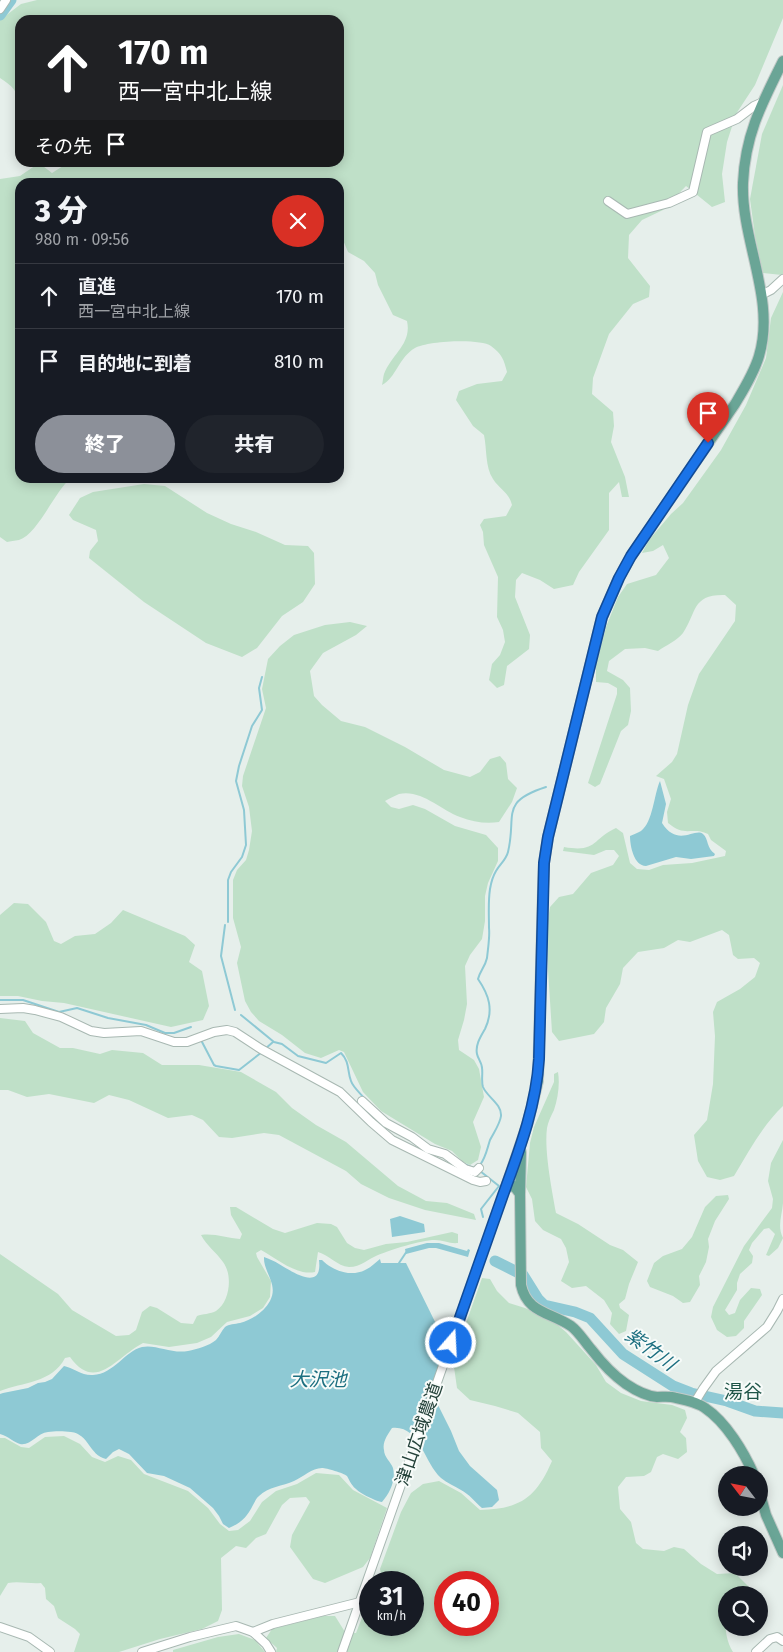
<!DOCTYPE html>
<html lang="ja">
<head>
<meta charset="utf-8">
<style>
	:root { --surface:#171b24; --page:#20242c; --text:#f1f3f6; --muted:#9ea1a6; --line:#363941; --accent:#8c9099 }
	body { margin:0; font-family:"Fira Sans","Noto Sans JP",sans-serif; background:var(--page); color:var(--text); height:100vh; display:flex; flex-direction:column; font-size:19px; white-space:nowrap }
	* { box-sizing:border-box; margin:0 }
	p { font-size:16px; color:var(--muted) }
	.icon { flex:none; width:28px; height:28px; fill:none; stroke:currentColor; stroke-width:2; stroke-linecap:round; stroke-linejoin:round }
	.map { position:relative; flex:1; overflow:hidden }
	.drawer { position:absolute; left:15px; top:178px; width:329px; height:305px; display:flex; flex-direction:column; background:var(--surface); border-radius:15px; box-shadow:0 2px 12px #0003 }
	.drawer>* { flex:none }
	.hud { position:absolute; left:15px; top:15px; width:329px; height:152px; border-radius:15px; box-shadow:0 2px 12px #0003; background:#202124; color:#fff; overflow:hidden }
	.needle { width:32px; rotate:302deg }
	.buttons { position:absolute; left:718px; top:1466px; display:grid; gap:10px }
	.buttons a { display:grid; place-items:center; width:50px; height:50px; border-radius:50%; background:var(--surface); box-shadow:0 2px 12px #0003; font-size:25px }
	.speed { position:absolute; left:359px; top:1571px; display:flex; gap:10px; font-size:25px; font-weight:700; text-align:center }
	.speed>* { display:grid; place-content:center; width:65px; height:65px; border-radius:50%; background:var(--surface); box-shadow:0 2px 12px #0003; line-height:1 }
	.speed small { font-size:12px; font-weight:400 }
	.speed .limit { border:8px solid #d22; background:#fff; color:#111 }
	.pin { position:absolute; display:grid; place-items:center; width:42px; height:42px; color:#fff; margin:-51px -21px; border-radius:50% 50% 50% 0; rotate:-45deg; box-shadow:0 0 5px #0007 }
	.pin .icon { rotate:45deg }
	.me { position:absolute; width:55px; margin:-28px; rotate:19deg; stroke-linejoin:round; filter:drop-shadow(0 0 4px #0008) }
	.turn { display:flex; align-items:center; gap:18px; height:105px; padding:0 20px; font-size:22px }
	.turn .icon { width:65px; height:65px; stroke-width:2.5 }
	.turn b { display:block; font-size:35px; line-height:42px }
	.then { display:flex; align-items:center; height:48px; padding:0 20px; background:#0003; gap:10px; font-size:19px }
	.round { display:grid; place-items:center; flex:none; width:52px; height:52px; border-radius:26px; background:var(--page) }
	.overview { display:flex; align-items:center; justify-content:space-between; height:85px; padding:0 20px }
	h1 { font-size:30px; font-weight:800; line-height:38px }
	.button { display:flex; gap:10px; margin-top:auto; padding:10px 20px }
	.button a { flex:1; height:58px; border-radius:30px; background:var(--accent); color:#fff; font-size:20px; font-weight:800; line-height:58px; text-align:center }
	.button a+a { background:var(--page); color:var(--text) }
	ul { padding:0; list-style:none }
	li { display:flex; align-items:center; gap:15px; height:65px; padding:0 20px; border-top:1px solid var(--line) }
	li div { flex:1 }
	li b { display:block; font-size:19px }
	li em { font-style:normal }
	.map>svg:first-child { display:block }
	.green { fill:#bfe0c8; fill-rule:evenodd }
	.water { fill:#8ec9d4 }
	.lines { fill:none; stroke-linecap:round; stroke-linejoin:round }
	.stream { stroke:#8ec9d4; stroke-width:2 }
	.river { stroke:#8ec9d4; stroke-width:11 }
	.minor-casing { stroke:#a8b8b2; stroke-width:10 }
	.major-casing { stroke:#c2cac8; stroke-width:12 }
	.minor { stroke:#fff; stroke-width:8 }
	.major { stroke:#6aa596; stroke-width:10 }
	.route-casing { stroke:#114b97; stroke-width:12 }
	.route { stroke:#1a73e8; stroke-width:9 }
	.labels { text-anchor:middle; stroke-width:4; stroke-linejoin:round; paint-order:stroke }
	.street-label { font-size:18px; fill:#24423a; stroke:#f7fbf9 }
	.water-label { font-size:19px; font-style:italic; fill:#1c6f80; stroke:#f7fbf9 }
	.neighbourhood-label { font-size:19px; fill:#1f5548; stroke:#f7fbf9 }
</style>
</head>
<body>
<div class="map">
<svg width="783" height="1652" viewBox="0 0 783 1652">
	<rect width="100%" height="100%" fill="#e6efeb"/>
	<g class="green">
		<path d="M37,0H783V18L755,85L736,114L727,142L722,174L725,202L712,207L686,186L663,210L642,220L629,235L628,258L650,286L649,297L633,304L609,334L593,378L592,394L613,412L614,426L611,442L625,477L629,497H622L619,482L609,493V530L579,572L573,585L554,589L540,580L522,573L516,580L515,597L530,635L529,649L507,666L504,685L497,688L489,680L492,664L500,655L505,642L503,630L497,617L498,577L484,545L483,532L480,525L484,519L506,516L512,505C509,492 500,490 493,479C485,467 487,449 484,435L473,426L456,400L459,391L477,384L502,381L507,372C504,360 502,354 491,346C480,338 427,341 415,348C399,357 396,378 382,385C383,381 383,377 384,374C392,354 412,344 407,321L393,315L378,285L375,273L364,261L348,252L343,240L341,226L339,223V182H20V478H71C54,492 38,534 19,540C15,541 10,541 7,542L0,537V179L20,176L39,163L52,173L63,166L65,162H339V20H20V119L16,113C19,93 17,89 0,78V20L21,4Z"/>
		<path d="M783,85V274L782,275L763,273L755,236L750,199L762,134Z"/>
		<path d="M783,292V1106C762,1126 749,1151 734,1176L720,1180L707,1177L698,1161L694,1135L707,1120L713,1084L715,1036L713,1012L717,1002L740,989L755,977L760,963L754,958L738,959L733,955L729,935L722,930L690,942L678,940L664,948L638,952L623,968L620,984L606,1008L604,1022L594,1034L559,1041L552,1032L548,970L547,925L550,907L559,897L573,894L591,873L613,865L619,856L614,850H606L594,855L563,851L564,847C597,853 592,839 616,828L623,833L630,863L637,869L649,870L663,865L692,863L725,856L726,851L711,840L708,834C691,826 686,838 668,823L667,812L671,799L664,779L656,776L672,762L677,754L688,705L699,674L735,621L736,605L725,595C692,594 697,612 683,633C678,640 665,646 658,651L645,648L625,649L609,661L607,671L623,680L630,688L631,711L628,725L621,731L600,784L595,787L588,783L617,694V688L608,683L596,682V664L606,627L618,597L627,584L656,575L669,558L663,545L653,551L642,553L649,540L671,514L683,503L721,450L746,405L766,358L771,318Z"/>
		<path d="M144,484L165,486L207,513L231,524L256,532L285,545L308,546L314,553L315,584L303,602L282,616L257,648L242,657L206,643L144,602L89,558L90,551L98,541L96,530L73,520L69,515L80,498L93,492Z"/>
		<path d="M350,622L367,626L356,635L323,653L310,671L314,696L322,705L341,721L365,727L405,747L444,770L470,777L480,772L490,759L500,756L506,763L508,779L517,788L512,802L499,822C486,824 473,822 460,817C441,810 421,789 399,794C394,796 389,799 385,801L391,807L399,809L413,805L425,809L455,826L486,835L498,848V861L488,883L485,896V921L482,939L470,955L465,966L467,1004L464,1020L458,1040L459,1050L474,1060L479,1069L484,1097L473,1122L481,1147L478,1160L470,1165L463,1162L452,1151L435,1144L381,1111L363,1092L344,1052L339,1050L321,1058L305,1053L282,1035L259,1021L251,1012L245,1001L237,963L241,947L233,918V880L237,870L246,860L249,850L252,831L249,807L242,786L243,776L266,708L262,689L268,659L280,646L294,635L325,625Z"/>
		<path d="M14,903L28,904L46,922L54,941L61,944L75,936L95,934L111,923L123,910L185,936L195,945L189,962L202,971L209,1006L203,1020L171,1027L64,1003L42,1001L18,996H0V915Z"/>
		<path d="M0,1018L25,1021L33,1033L60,1048H73L100,1054L112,1050L143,1053L162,1065H199L241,1072L276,1092L292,1108L316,1125L346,1142L398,1186L426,1201L447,1203L474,1214L476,1220L425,1210L389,1198L361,1184L346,1171L279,1135L264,1133L232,1138L219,1137L203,1120L192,1115L168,1118L129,1100L109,1095L94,1103L49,1094L27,1097L8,1090H0Z"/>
		<path d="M558,1072C560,1084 558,1098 554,1110C551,1116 548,1122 547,1128C544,1151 552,1190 556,1213L578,1224L610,1245L623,1250L638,1262L629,1284L625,1299L619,1304L620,1308L629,1315L626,1331L619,1334L610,1324L612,1313L604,1300L586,1286L572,1288L561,1281L569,1262L566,1248L561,1239L543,1230L535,1221L532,1199L526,1187L530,1143L534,1127L554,1082V1074Z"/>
		<path d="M783,1140C783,1161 783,1182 783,1203C782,1216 777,1226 783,1238L778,1248L769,1256L766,1255L775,1234L769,1228L764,1229L752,1243L749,1250L753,1256L752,1263L740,1274L737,1283V1290L725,1310L729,1315L735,1313L740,1300L751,1288L760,1289L762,1295L744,1321V1328L736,1336L727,1337L717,1330L711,1317L713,1307L744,1246L772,1208L773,1199L768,1181L771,1163Z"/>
		<path d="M728,1195L729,1199L715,1221L708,1239L709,1247L706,1262L699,1276L700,1285L690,1302L683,1303L673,1296L650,1287L647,1281L654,1263L663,1256L682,1249L692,1237L705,1207L716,1196Z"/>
		<path d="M230,1207H236L273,1229L285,1233L317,1223L331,1224L337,1227L347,1243L355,1248L364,1250L386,1244L407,1242L452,1232L458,1234V1243C450,1244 443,1240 435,1240C420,1240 391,1250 378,1255C368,1259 361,1267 349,1267C337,1266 329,1255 318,1252L315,1272C297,1276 277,1259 261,1250L256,1253L257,1257L271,1281L270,1297L263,1308L250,1316L227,1322L211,1337L197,1343L169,1347L143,1343C116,1357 96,1393 70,1357L65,1358C52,1383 23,1382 0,1391V1254L58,1294L72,1310L116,1336L129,1335L136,1330L142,1312L150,1306L157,1308L181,1323L193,1324L197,1316C202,1314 211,1314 216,1311C230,1302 233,1275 223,1262C216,1252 207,1246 201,1235C214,1233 227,1238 240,1239L242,1234L231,1215Z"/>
		<path d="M482,1278L490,1279L497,1291L509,1303L525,1308L553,1321L566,1332L596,1365L606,1382L621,1393L641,1401L672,1405L685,1410L687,1418L680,1432L686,1438L687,1452L678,1459L663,1454L657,1457L651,1472L644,1476L626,1477L618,1487L620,1509L631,1522L636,1543L643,1549L664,1551L674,1547L684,1549L701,1564L717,1574L735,1573L750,1588L749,1595H726C726,1614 722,1635 733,1652H276L277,1648L266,1638L272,1629L323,1616H335L345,1632L356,1633L365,1610L370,1605V1625H412V1582H383L380,1569L401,1512L411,1493L423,1484L439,1481L461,1493L480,1510C520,1509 536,1498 552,1461L541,1448L540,1432L518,1413L495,1406L470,1400L457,1388L453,1360ZM445,1582H488V1625H445Z"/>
		<path d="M64,1436L80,1444L92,1457L105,1462L118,1456L131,1460L144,1474L188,1491L208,1508L220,1524L229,1531L238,1530L250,1521L262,1502L276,1491L297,1484L316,1473L339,1475L353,1490L387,1508L370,1558L363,1567L325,1583L313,1579L290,1547L292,1535L310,1502L306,1497L290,1498L282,1505L266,1534L256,1538L246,1548L236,1546L221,1558L222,1610L218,1621L202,1629L160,1639L119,1652H74L80,1634L75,1629L58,1618L54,1606L46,1599L45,1588L41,1583C30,1584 19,1581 8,1583L0,1596V1438H5L21,1447L29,1448L45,1437Z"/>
		<path d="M239,1634L255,1640L265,1652H173V1650L218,1637Z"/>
	</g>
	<g class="water">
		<path d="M660,781L666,804L662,823C678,848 695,827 703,834C709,839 706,848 715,854L714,856L691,859L676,857L646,866C634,866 630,846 630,836C634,834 638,833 641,831C653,822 654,794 660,781Z"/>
		<path d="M400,1216L424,1224L425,1232L392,1237L390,1219Z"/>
		<path d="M427,1243H439L467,1251L468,1249L470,1250L468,1257L436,1248H429L406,1254L405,1249Z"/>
		<path d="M264,1257C269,1259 275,1261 279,1264C291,1271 323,1293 319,1260H322C333,1271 352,1278 367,1269C371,1267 375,1263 380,1259L381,1263H406L442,1336L440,1362L431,1391L451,1431L459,1451L470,1466L497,1490L499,1500L492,1507L482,1508C475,1502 469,1494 461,1490C455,1486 447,1483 441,1478C424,1463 420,1425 392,1428C388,1434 382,1442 384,1450C384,1457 391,1462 393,1468C396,1480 390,1493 382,1502C375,1501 357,1492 353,1486C350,1483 349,1479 347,1476C344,1473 326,1468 322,1468C312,1468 303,1477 294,1481C283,1486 268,1487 259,1496C256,1498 255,1502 253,1505C247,1517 241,1523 229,1528L223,1524L219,1516L213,1508L190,1488L164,1476L147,1473L129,1454L119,1449L113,1452L106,1459C89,1455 89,1434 71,1432C64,1431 54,1431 48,1432C37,1433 31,1446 20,1444C15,1443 8,1436 0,1434V1394L3,1393L28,1388L38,1383L45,1382L52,1379L64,1366C74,1368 82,1376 93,1375C114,1374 125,1351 142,1347C156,1344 171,1354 188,1351C197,1349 209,1346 216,1340C220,1336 221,1331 225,1327C229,1324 235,1324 240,1323C252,1320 264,1312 270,1301C279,1284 263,1272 264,1257Z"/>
	</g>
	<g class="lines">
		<g class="stream">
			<path d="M228,922V880L231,872L242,857L246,845L244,810L236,781L239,766L252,726L262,710L259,688L262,677"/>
			<path d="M225,925L221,956L235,1010"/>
			<path d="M0,1000H23L59,1012L77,1008L108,1018L146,1025L165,1033H174L191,1027"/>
			<path d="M241,1015L274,1042L282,1044L298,1056L326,1063L341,1053C350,1062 347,1071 351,1081C353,1087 360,1093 364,1098"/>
			<path d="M201,1040L214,1065L216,1066L239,1070L262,1052"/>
			<path d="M265,1049L273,1042"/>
			<path d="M464,1164L476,1169"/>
			<path d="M480,1165C486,1157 487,1149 490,1140C494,1132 500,1124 501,1116C502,1104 487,1097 483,1087C481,1081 483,1074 482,1068C482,1063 478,1059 477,1054C475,1045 481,1036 485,1029C494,1010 489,995 478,979C480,971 485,967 487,958C488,948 490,937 489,928C489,915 488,902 490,889C491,883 493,876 496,871C500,864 506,860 508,852C517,815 499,802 546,787"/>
			<path d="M480,1171L499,1186L481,1209L483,1217"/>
			<path d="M399,1263L407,1251"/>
		</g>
		<g class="river">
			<path d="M0,15L11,0"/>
			<path d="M495,1261L523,1275L538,1299L544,1305L575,1312L590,1318L623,1354L673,1386L691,1393L727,1401L755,1411L783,1413"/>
		</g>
		<defs>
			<g id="minor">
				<path d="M0,9L6,0"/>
				<path d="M608,201L627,214L669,203L693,192L707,132L737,119L754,106L763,102"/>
				<path d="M761,295L771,290L783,279"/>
				<path d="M0,1009L23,1008L35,1010L61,1017L91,1031L104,1033L141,1031L174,1042H187L214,1032L227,1030L235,1032L261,1049L340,1092L371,1122L392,1140L473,1180L480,1182L486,1181"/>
				<path d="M362,1101L386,1123L412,1137L428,1149L445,1154L465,1169L475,1172L479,1168"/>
				<path d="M695,1402L703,1389L716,1371L767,1327L777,1311L783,1299"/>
				<path d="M0,1627L29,1637L50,1652"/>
				<path d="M253,1632L273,1624L360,1602"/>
				<path d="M142,1652L190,1637L236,1626L253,1632L266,1644L271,1652"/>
				<path d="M342,1652L506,1187"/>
				<path d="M756,1652L770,1639L777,1637L783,1641"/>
			</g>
			<g id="major">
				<path d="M520,1194L521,1152"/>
				<path d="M754,1475C744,1452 726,1422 705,1408C697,1402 686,1400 676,1398C670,1396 664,1397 657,1397C646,1396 635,1390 626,1384C613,1375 601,1362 591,1349C584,1341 579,1332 571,1326C550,1312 527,1313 521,1285L520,1194L514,1186L506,1187L528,1122L538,1081L543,889L544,863L548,837L602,617L619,578L631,556L735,404C744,389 754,373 759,356C776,299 741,241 743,183C745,135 762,103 783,61"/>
				<path d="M759,1490L766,1515L783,1553"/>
			</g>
		</defs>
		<use href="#minor" class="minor-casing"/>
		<use href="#major" class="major-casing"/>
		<use href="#minor" class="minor"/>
		<use href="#major" class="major"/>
	</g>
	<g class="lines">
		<defs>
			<path id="route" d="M451,1343C468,1294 486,1244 503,1195C519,1151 536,1107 539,1059L544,863L548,837L602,617L619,578L631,556L708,443"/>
		</defs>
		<use href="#route" class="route-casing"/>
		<use href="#route" class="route"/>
	</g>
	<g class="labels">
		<g class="street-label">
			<text transform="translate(419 1434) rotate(-71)" y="6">津山広域農道</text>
		</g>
		<g class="water-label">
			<text transform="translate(651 1349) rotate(36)" y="7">紫竹川</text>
			<text x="318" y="1386">大沢池</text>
		</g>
		<g class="neighbourhood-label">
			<text x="743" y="1398">湯谷</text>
		</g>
	</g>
</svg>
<div class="buttons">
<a><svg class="needle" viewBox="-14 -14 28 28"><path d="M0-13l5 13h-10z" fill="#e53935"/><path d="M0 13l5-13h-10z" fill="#9ea1a6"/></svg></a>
<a><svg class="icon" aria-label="sound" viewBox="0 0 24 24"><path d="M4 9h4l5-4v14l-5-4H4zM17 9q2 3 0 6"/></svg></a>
<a><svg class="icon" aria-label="search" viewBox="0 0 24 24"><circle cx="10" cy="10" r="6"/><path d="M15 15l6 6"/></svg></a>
</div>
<div class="speed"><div>31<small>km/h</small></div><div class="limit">40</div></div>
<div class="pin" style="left:708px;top:443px;background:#d93025"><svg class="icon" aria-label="arrive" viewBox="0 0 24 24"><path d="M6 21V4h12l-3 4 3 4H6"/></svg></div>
<svg class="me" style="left:451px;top:1343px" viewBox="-20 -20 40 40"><circle r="17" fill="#1a73e8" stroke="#fff" stroke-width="3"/><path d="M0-11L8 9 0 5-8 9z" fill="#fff"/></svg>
<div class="hud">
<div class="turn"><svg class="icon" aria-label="ahead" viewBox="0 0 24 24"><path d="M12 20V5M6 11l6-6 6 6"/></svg><div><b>170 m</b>西一宮中北上線</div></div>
<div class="then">その先<svg class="icon" aria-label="arrive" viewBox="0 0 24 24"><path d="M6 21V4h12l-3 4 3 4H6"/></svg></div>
</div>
<section class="drawer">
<div class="overview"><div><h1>3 分</h1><p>980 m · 09:56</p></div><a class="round" style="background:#d93025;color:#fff"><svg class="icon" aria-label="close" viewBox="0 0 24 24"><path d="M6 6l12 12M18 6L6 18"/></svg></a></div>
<ul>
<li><svg class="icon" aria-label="ahead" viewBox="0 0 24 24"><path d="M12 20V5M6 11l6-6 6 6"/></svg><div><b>直進</b><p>西一宮中北上線</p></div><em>170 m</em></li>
<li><svg class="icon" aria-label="arrive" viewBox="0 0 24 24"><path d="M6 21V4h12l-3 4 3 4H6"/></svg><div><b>目的地に到着</b></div><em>810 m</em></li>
</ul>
<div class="button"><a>終了</a><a>共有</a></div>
</section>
</div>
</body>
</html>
